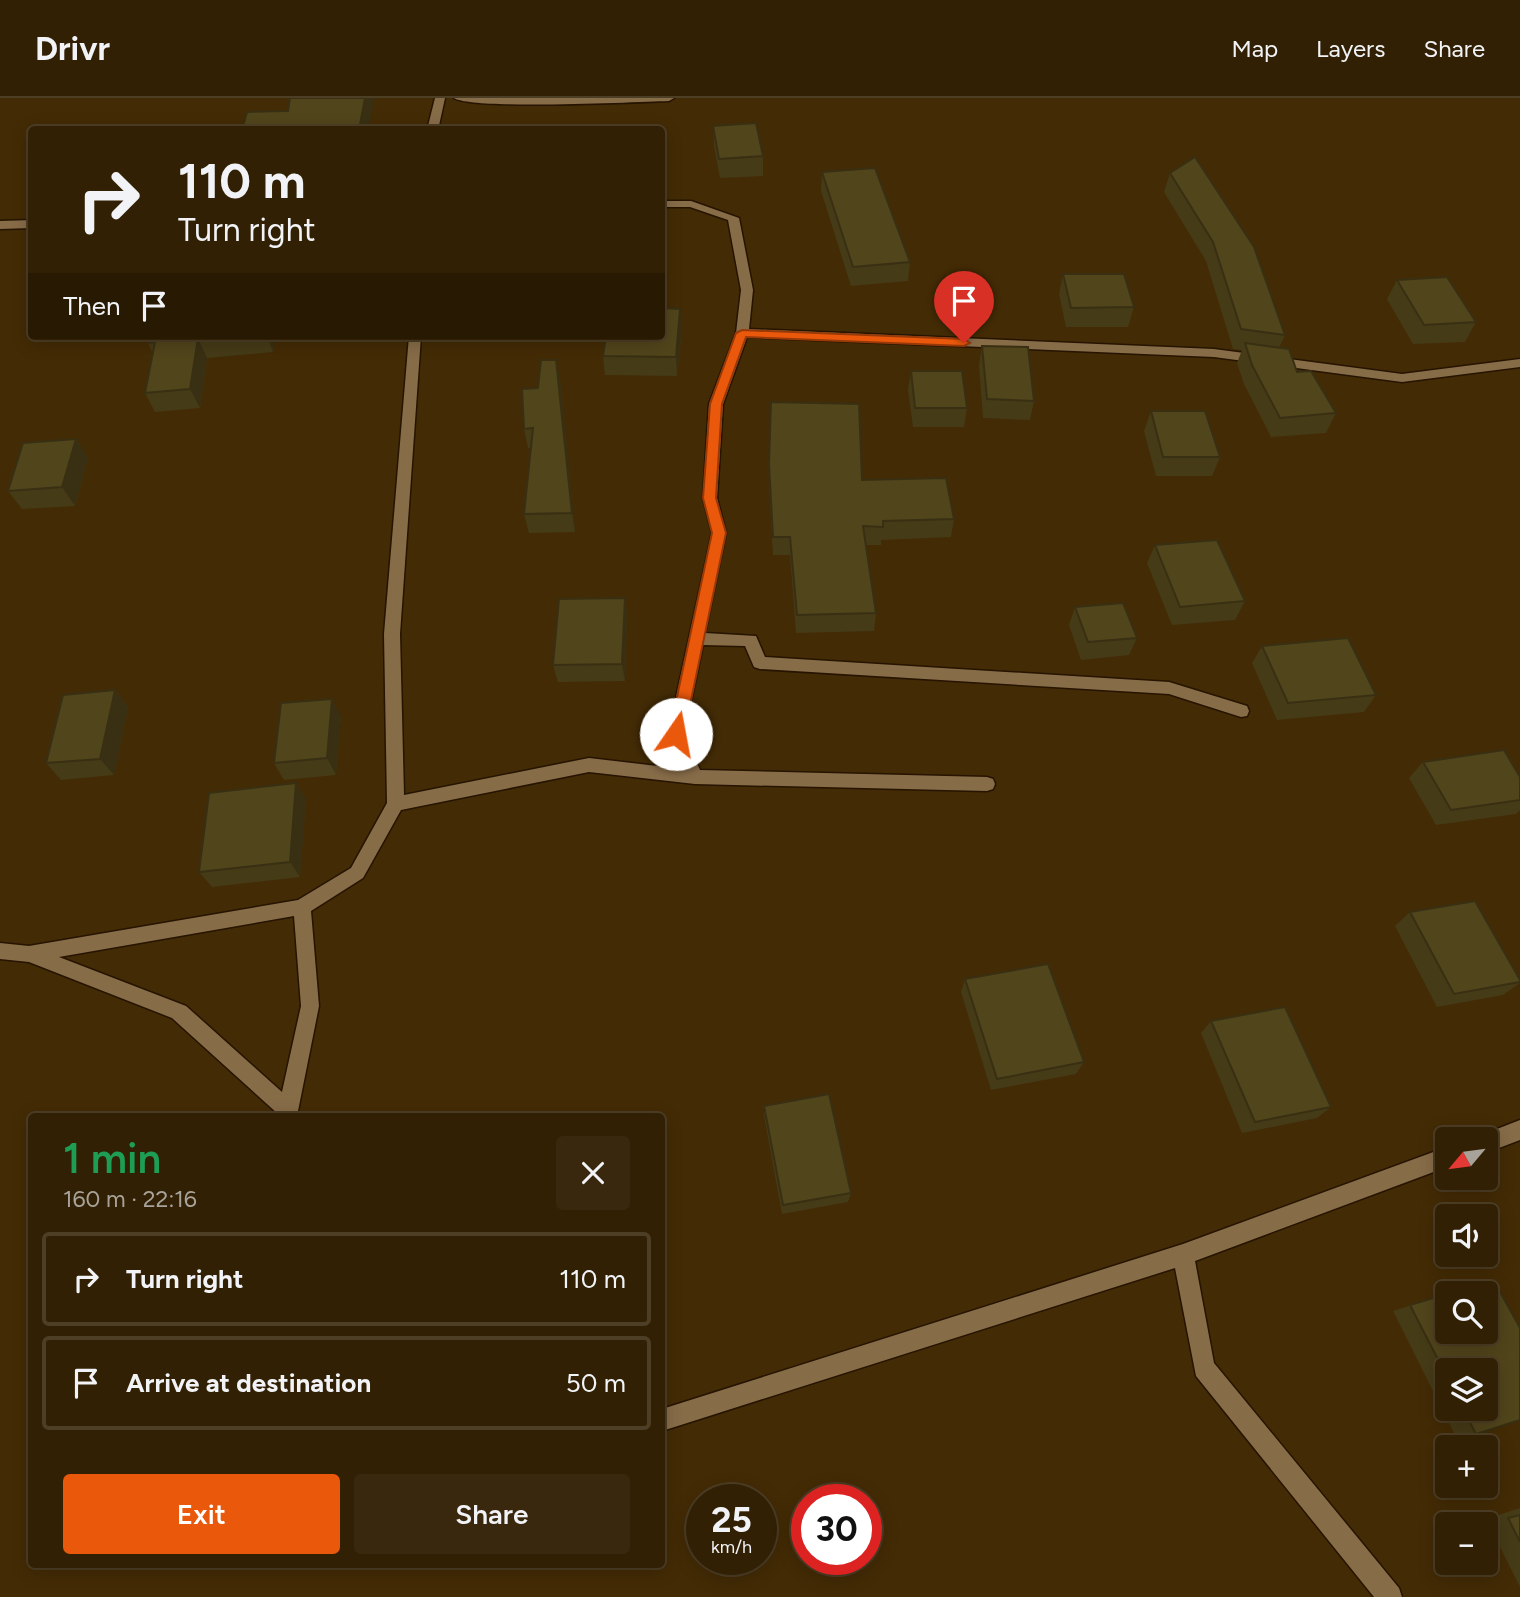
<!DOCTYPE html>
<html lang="en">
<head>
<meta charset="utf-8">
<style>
	:root { --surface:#322004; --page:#3a280e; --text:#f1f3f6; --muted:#a8a39a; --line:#4d3e26; --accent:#ea580c }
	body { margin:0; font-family:Figtree,sans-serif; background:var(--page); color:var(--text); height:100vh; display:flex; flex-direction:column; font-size:26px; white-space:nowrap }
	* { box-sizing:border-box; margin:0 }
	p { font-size:23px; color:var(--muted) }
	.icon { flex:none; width:38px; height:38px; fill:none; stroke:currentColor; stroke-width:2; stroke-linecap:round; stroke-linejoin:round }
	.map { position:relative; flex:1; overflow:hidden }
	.details { position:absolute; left:28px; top:1015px; width:637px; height:455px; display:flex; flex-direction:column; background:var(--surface); border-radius:7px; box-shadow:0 4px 18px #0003,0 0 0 2px var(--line) }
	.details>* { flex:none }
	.top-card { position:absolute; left:28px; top:28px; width:637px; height:214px; border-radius:7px; box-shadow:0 4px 18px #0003,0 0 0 2px var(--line); background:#322004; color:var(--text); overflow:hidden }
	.needle { width:46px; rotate:241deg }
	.tools { position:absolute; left:1435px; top:1029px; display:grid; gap:14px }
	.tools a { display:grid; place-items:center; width:63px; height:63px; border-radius:7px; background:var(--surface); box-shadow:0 4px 18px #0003,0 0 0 2px var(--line); font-size:35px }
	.speed { position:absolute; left:686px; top:1386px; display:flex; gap:14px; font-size:35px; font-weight:700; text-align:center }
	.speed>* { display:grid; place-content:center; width:91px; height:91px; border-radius:50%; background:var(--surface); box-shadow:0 4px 18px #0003,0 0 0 2px var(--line); line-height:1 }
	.speed small { font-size:18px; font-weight:400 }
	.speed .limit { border:10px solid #d22; background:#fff; color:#111 }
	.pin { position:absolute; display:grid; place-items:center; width:60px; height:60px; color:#fff; margin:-72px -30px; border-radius:50% 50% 50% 0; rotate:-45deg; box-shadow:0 0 7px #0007 }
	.pin .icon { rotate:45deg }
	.me { position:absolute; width:77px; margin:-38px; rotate:12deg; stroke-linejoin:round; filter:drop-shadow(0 0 5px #0008) }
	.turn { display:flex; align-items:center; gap:24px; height:147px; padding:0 35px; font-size:32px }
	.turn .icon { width:91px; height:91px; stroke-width:2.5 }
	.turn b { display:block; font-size:49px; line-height:60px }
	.then { display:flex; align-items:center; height:66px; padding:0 35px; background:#0003; gap:14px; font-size:26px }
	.round { display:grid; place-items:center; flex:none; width:74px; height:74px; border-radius:7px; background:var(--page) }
	.summary { display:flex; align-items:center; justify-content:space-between; height:119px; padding:0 35px }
	h1 { font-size:42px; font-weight:600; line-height:52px; color:#1e9e55 }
	.primary-button { display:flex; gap:14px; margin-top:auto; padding:14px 35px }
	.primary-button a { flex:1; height:80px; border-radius:7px; background:var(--accent); color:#fff; font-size:28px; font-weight:600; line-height:80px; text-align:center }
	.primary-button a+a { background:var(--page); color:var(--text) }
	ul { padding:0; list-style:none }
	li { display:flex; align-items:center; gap:21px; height:94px; margin:0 14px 10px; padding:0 21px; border:4px solid var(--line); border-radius:7px }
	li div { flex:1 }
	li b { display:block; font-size:26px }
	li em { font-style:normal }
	header { display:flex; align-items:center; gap:42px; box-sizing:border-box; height:98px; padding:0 35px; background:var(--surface); border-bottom:2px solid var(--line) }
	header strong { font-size:33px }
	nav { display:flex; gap:38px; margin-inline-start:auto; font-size:24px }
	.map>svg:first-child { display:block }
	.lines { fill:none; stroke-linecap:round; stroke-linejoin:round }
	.minor-casing { stroke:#261400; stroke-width:3 }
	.minor { fill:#876c48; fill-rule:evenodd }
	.wall { fill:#463b17; fill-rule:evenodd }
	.shaded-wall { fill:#393013 }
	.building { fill:#51451b; stroke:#393013; stroke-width:2 }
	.route { fill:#ea580c; stroke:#983908; stroke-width:2 }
</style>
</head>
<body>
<header>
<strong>Drivr</strong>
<nav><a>Map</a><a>Layers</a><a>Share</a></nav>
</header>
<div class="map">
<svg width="1520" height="1499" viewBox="0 0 1520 1499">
	<rect width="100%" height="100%" fill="#432b05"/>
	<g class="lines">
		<defs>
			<g id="minor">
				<path d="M435,0H445L438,32H427Z"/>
				<path d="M454,0H674L669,3C636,4 471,12 454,0Z"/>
				<path d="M662,103H691L739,120L753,192L749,231L1214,251L1402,276L1520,261V269L1402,284L1214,259L747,239L723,306L717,400L726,435L705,535L756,538L765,559L1169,584L1247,608L1249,613L1247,618L1241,619L1169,596L760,571L754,569L745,548L703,547L684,636L700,672L987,679L993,681L995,686L993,691L987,693L695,686L589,674L401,712L363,780L311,813L319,908L297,1018H277L278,1016L172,920L29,864L0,861V845L29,848L298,802L351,770L387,705L384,536L409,238H421L400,536L404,697L589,660L683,671L668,636L712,435L703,400L709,306L736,235L741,192L728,122L690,109H662ZM294,818L301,908L282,994L186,908L59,859Z"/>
				<path d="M32,122V130L0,131V123Z"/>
				<path d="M1520,1022V1042L1486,1055V1041H1477L1479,1038Z"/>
				<path d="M1447,1049V1069L1195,1163L1214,1265L1399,1490L1402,1499H1374L1196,1278L1175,1170L662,1333V1311L1183,1146Z"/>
			</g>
		</defs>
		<use href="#minor" class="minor-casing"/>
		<use href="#minor" class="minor"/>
	</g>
	<g class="wall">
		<path d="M713,28L763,58V78L720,80L714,48Z"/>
		<path d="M822,74L910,164L908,183L851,188L821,93Z"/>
		<path d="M1170,75L1285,237L1279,250L1297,274L1336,315L1326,335L1271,339L1244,286L1237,265L1242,252L1233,251L1206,163L1164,94Z"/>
		<path d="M1063,176L1134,209L1128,229H1066L1059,196Z"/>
		<path d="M1397,182L1476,224L1465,244L1413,246L1387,201Z"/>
		<path d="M680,211L682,230L677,278L605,277L603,258Z"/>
		<path d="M149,238H275L273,254L207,260L200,310L155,314L145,295L153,255L148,245Z"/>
		<path d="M982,248L1034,303L1030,322L983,320L979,267Z"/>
		<path d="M556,262L560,281L575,434L529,435L524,416L531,350H528L524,331L538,290Z"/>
		<path d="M911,273L967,310L964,329H913L908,292Z"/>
		<path d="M771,304L862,382L954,421L951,439L881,442V447H866L876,515L874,533L796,535L790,457H773L769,385Z"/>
		<path d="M1151,313L1220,359L1212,378H1156L1144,333Z"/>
		<path d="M76,341L88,360L75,408L22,411L8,393Z"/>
		<path d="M1155,447L1245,503L1235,522L1172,527L1147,465Z"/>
		<path d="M625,500L627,518L625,583L558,584L553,567Z"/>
		<path d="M1075,509L1137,540L1129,557L1081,562L1069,527Z"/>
		<path d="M1262,548L1376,597L1364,614L1277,622L1252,565Z"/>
		<path d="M115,592L128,609L114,677L61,682L46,665Z"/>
		<path d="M341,618L336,677L284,682L274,665Z"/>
		<path d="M1423,664L1520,679V712L1516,716L1436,727L1409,680Z"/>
		<path d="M306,701L300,779L212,789L199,774Z"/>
		<path d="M1410,814L1520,882V885L1503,897L1437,909L1395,828Z"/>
		<path d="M965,881L1084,964L1076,976L991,992L961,894Z"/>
		<path d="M1211,923L1331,1009L1317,1020L1242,1035L1201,935Z"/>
		<path d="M764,1008L851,1095L848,1104L782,1116L764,1018Z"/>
		<path d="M1494,1183L1520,1230V1322L1476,1336L1456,1339L1393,1213L1447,1196V1234H1486V1195H1452ZM1447,1272H1486V1311H1447Z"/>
		<path d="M1520,1410V1489L1486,1421Z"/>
	</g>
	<g class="shaded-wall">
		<path d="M365,0H375L368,32H359Z"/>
		<path d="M680,211L682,230L677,278L676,259Z"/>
		<path d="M267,238H275L273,254Z"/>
		<path d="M198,240L207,260L200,310L190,291Z"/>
		<path d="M556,262L560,281L575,434L572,415Z"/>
		<path d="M76,341L88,360L75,408L62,389Z"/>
		<path d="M625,500L627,518L625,583L622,566Z"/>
		<path d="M115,592L128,609L114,677L100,661Z"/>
		<path d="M332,601L341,618L336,677L327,660Z"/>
		<path d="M296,685L306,701L300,779L290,764Z"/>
	</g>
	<g class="building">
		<path d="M290,0H365L359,32H242L247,14L288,13Z"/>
		<path d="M756,25L763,58L719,61L713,28Z"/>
		<path d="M1195,59L1254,149L1285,237L1241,231L1213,144L1170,75Z"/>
		<path d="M875,70L910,164L853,169L822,74Z"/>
		<path d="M1063,176H1124L1134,209L1071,210Z"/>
		<path d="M1447,179L1476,224L1424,227L1397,182Z"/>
		<path d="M662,210L680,211L676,259L603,258L606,238H662Z"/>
		<path d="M149,238H224L198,240L190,291L145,295L155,244L148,245Z"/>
		<path d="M1245,245L1289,251L1297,274L1311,273L1336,315L1280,320L1252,267Z"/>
		<path d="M982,248L1028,249L1034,303L987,301Z"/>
		<path d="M541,262H556L572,415L524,416L533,330L524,331L522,291L538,290Z"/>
		<path d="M911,273H962L967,310H915Z"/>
		<path d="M771,304L859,306L862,382L946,380L954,421L883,423V429L863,428L876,515L797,517L790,439H773L769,366Z"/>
		<path d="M1151,313H1205L1220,359H1163Z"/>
		<path d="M76,341L62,389L8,393L23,345Z"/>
		<path d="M1217,442L1245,503L1180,509L1155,447Z"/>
		<path d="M625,500L622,566L553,567L559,501Z"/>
		<path d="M1123,505L1137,540L1088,544L1075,509Z"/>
		<path d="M1348,540L1376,597L1288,605L1262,548Z"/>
		<path d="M115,592L100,661L46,665L63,597Z"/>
		<path d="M332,601L327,660L274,665L281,605Z"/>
		<path d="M1504,652L1520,679V702L1451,712L1423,664Z"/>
		<path d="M296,685L290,764L199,774L209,695Z"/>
		<path d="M1475,803L1520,882V884L1454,896L1410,814Z"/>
		<path d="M1048,866L1084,964L997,981L965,881Z"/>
		<path d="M1285,909L1331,1009L1255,1024L1211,923Z"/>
		<path d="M829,996L851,1095L783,1107L764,1008Z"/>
		<path d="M1494,1183L1520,1230V1322L1476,1336L1463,1311H1486V1272H1447V1279L1410,1207L1447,1196V1234H1486V1195H1452Z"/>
		<path d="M1520,1417V1444L1508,1420Z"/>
	</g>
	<path class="route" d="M742,232L964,241L970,245L964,248L746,239L722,306L716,400L726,435L684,636L676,643L669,636L712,435L703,400L710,306L736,235Z"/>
</svg>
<div class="tools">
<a><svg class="needle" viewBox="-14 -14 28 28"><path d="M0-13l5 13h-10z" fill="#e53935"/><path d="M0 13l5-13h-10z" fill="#a8a39a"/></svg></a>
<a><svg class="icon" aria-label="sound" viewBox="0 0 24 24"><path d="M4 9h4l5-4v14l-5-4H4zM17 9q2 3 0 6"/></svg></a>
<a><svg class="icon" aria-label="search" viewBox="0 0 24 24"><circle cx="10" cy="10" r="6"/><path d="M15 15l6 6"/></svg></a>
<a><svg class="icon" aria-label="layers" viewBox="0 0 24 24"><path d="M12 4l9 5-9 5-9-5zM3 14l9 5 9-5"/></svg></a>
<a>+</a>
<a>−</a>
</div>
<div class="speed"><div>25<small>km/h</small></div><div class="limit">30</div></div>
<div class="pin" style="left:964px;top:245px;background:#d93025"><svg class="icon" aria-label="arrive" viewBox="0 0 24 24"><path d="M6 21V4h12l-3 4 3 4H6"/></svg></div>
<svg class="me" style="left:676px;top:636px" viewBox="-20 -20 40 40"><circle r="19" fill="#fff"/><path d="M0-13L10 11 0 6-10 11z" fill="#ea580c"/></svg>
<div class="top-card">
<div class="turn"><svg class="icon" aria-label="right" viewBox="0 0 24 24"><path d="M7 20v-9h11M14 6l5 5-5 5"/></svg><div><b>110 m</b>Turn right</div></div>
<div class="then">Then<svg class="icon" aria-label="arrive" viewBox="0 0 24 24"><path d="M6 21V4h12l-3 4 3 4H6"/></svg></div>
</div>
<section class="details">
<div class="summary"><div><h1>1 min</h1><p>160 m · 22:16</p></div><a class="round"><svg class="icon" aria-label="close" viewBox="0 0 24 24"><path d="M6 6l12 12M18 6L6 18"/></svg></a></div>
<ul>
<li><svg class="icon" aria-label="right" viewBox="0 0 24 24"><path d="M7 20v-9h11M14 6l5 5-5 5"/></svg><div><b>Turn right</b></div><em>110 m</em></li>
<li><svg class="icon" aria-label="arrive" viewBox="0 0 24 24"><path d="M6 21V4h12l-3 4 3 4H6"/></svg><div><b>Arrive at destination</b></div><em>50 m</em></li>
</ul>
<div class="primary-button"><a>Exit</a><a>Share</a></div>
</section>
</div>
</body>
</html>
